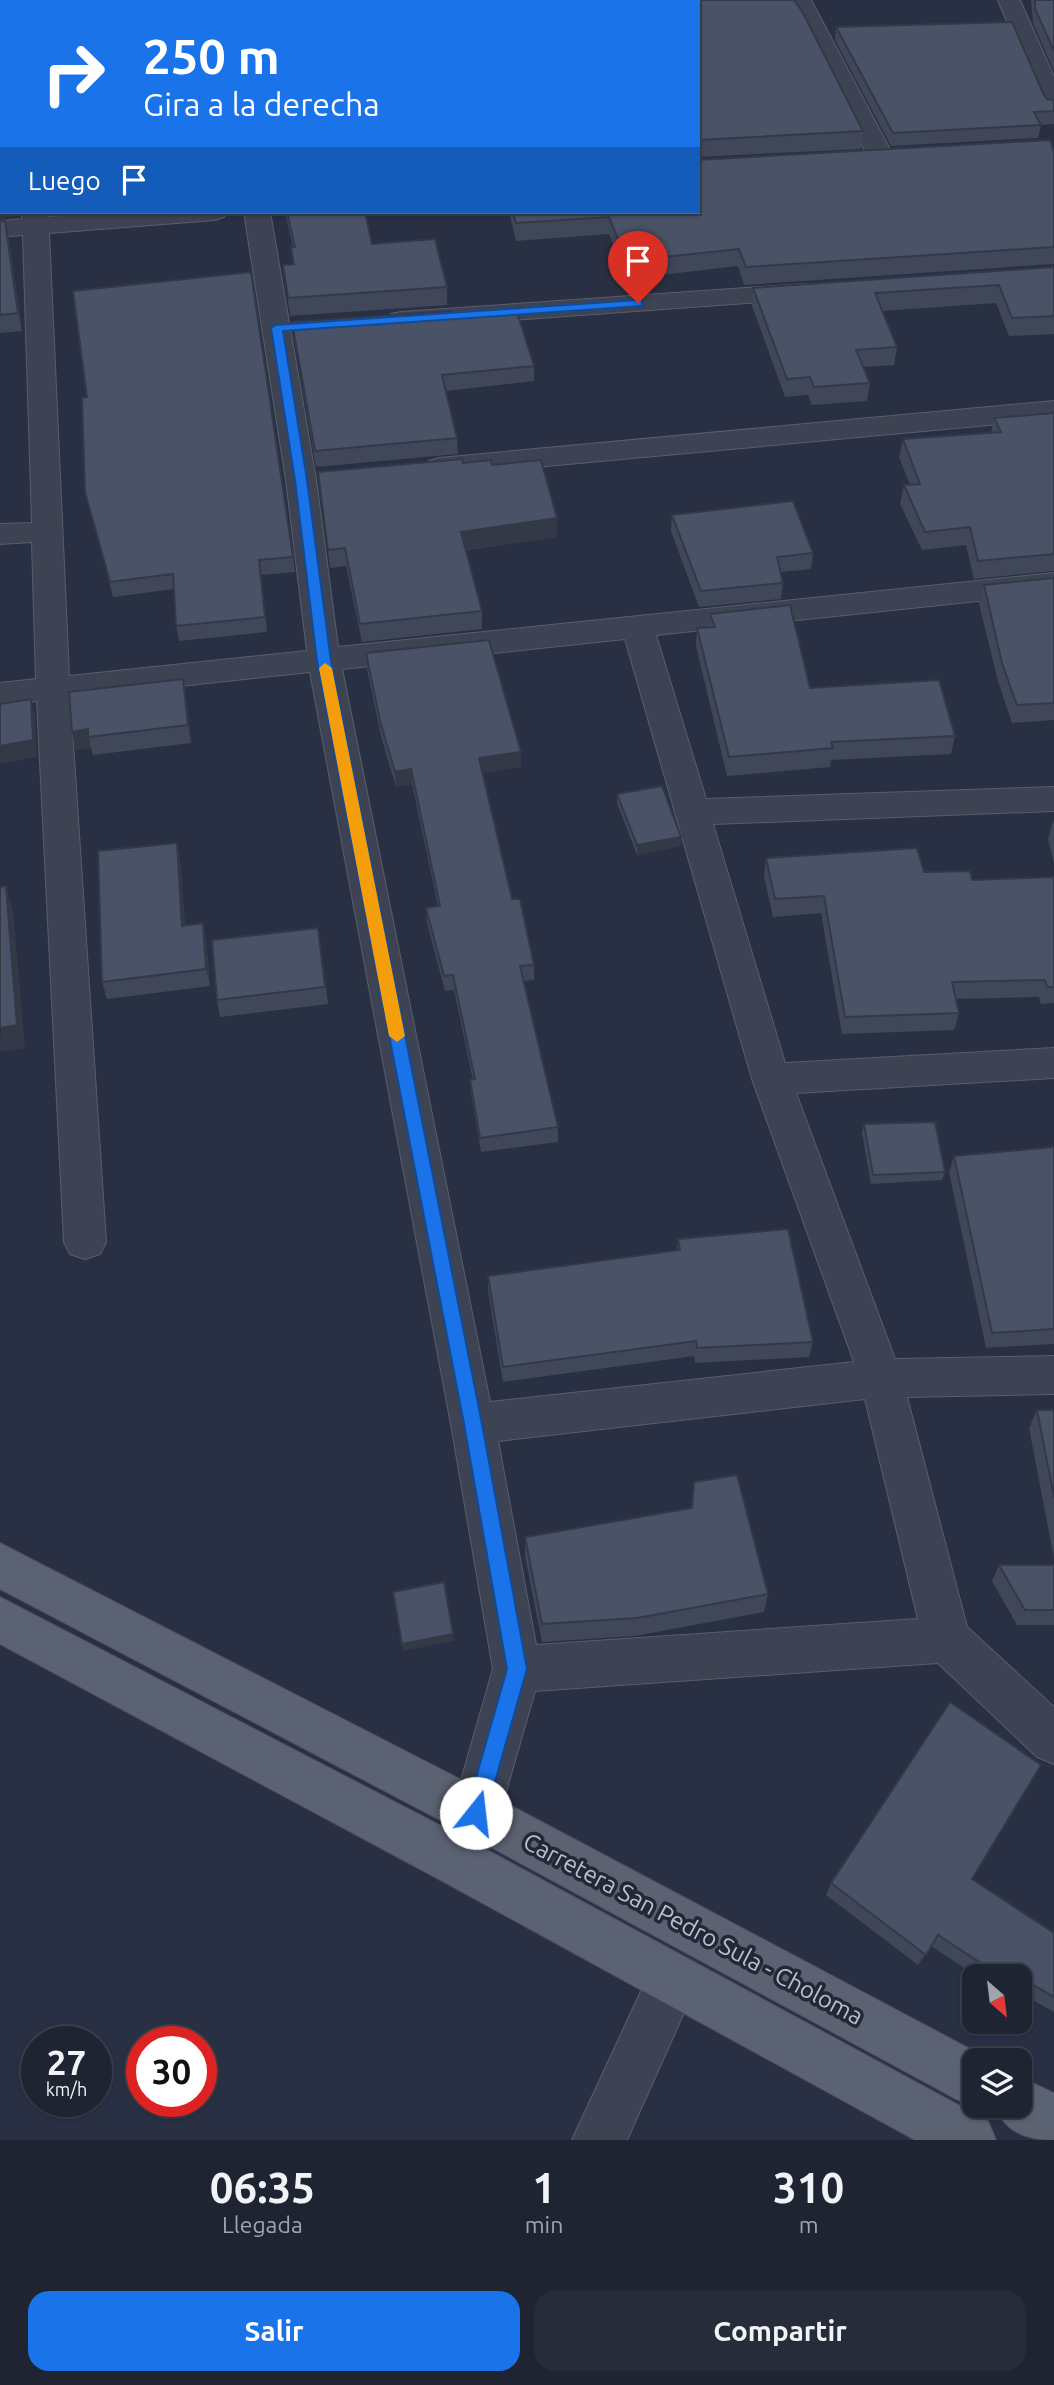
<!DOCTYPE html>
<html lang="es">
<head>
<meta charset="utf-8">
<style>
	:root { --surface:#1f2432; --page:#272c3a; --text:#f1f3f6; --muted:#a1a4ac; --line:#3c414d; --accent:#1a73e8 }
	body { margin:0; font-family:Ubuntu,sans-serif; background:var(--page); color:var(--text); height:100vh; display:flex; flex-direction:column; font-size:26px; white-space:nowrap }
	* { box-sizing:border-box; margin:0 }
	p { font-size:23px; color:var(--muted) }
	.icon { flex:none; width:38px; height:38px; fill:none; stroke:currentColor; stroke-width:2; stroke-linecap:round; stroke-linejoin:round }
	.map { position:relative; height:2140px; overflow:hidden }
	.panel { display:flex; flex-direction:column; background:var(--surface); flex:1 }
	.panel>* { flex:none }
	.guide { position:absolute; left:0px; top:0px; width:700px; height:214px; box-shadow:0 2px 5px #0004,0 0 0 2px var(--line); background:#1a73e8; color:#fff; overflow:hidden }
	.needle { width:46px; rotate:152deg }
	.tools { position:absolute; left:962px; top:1964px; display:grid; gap:14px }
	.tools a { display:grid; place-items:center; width:70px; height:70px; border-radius:14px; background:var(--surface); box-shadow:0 2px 5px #0004,0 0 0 2px var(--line); font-size:35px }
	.speed { position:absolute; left:21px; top:2026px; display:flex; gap:14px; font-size:35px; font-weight:700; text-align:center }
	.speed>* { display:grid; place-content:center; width:91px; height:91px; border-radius:50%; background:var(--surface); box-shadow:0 2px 5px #0004,0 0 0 2px var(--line); line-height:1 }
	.speed small { font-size:18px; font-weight:400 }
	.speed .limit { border:10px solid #d22; background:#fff; color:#111 }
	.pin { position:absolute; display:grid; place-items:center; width:60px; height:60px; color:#fff; margin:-72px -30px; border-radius:50% 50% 50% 0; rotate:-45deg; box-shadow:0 0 7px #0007 }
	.pin .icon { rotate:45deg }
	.me { position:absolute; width:77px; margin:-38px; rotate:16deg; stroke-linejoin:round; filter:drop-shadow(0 0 5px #0008) }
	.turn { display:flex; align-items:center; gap:24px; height:147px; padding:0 28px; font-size:32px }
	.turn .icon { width:91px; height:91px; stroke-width:2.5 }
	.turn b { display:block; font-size:49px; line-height:60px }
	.then { display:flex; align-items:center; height:66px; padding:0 28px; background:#0003; gap:14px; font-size:26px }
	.eta { display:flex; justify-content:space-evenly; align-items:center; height:119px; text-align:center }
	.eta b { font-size:42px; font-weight:600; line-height:49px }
	.cta { display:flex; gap:14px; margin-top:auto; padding:14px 28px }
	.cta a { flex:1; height:80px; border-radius:21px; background:var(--accent); color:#fff; font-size:28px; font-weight:600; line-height:80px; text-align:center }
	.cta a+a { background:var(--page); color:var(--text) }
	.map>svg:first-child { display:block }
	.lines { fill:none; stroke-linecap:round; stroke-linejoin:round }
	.minor-casing { stroke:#585e6d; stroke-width:2 }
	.major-casing { stroke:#474c5c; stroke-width:2 }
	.minor { fill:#3d4353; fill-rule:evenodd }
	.major { fill:#5b6272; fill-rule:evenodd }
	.wall { fill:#404759 }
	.shaded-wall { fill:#343948 }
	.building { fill:#4a5267; stroke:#343948; stroke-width:2 }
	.route { fill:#1a73e8; stroke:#114b97; stroke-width:2 }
	.slow { fill:#f59e0b }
	.labels { text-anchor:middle; stroke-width:7; stroke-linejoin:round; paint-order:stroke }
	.near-street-label { font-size:24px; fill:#babfcc; stroke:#222838 }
</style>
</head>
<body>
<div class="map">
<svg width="1054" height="2140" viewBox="0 0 1054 2140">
	<rect width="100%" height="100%" fill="#293043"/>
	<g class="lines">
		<defs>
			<g id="minor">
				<rect x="206" y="0" width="22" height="2"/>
				<path d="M789,0H811L894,157L890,162H872L868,157Z"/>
				<path d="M998,0H1020L1054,77V112L1045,110L1042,105Z"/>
				<path d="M22,212H48V217L120,212H228L224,217L215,220L49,233L69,676L307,651L286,480L244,212H270L316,480L338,647L1054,573V593L656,635L706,799L1054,787V811L713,824L785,1063L1054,1048V1078L796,1093L895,1359L1054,1356V1394L907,1397L967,1627L1054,1707V1764L1037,1757L938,1663L535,1691L480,1882L462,1889L444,1882L437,1864L493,1669L451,1424L310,672L70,698L106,1242L100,1254L85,1259L70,1254L64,1242L37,701L0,705V683L36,679L32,542L0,544V524L32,523L23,235L0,237V221L22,219ZM625,639L752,1079L854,1362L490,1402L342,669ZM865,1399L918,1619L536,1645L498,1441Z"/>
				<path d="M805,284L815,286L819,292L815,298L401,328L391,326L387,320L391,314L401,312Z"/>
				<path d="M1054,401V419L439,476L429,473L424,467L429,461L439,458Z"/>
				<path d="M673,1953L691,1961L699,1979L627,2140H572L655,1961Z"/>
			</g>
			<g id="major">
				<path d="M0,1543L493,1796L991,2060H975V2105H978L975,2107L956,2099L459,1830L0,1589Z"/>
				<path d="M0,1597L480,1846L988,2121L996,2140H915L444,1882L0,1644Z"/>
				<path d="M1020,2077L1054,2093V2140C1026,2140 1005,2132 994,2105H1020Z"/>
			</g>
		</defs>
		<use href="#minor" class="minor-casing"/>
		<use href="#major" class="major-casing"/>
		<use href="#minor" class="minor"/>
		<use href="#major" class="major"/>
	</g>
	<g class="wall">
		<path d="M331,0H794L863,131L861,149L698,157V2H331Z"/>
		<path d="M1031,0H1054V71L1033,23Z"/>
		<path d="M836,27L1043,93L1047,99L1054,100V124L1041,125L1038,138L891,146L835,40Z"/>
		<path d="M1054,152V264L744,285L738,266L626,279L609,234L516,241L509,212H698Z"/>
		<path d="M285,212H365L372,244L447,287V305L290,316L283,265L293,264L291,248L293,247Z"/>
		<path d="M0,221L9,239L22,331L0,333Z"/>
		<path d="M1054,267V334L1009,336L996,303L882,311L897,347L894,365L863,367L870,383L867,401L812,405L808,395L785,397L752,306L753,288Z"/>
		<path d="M453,319L534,366V381L446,391L457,438L458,454L316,467L294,337L292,322Z"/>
		<path d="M1054,413V571L974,579L966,545L922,550L900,504L904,485H910L899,457L903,439L991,433L994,418Z"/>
		<path d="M463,463L492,465L557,537L466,550L482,611V629L362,642L346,566L330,568L318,472Z"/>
		<path d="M85,492L293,557L295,572L261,575L267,632L179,641L176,626L174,589L113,597Z"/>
		<path d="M672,515L813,553L811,569L781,572L783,583L781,599L699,607L671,531Z"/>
		<path d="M1054,578V720L1012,723L998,681L979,604L984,585Z"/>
		<path d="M710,614L810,688L955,736L951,754L831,760L830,767L727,776L696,646L697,628L709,627Z"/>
		<path d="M366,653L521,752V767L482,773L512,899L534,965V980L524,981L558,1127V1142L481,1152L471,1094L470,1080H473L454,990L445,991L427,923L426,908L438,906L412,784L396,787L381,736L367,669Z"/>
		<path d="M183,679L186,697L191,743L93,755L91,748L76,750L72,732Z"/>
		<path d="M617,794L681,846L637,855L617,803Z"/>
		<path d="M1053,821H1054V863L1048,839Z"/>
		<path d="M766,858L924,872L972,880L1054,877V1003L1041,1004L1039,997L955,999L959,1013L954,1030L842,1034L821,913L773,917L764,876Z"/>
		<path d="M180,860L185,926L203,923L206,941L210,986L107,999L102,982Z"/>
		<path d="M318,928L328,1004L220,1017L217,1000Z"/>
		<path d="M864,1124L945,1172L942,1180L871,1184L862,1133Z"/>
		<path d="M1054,1147V1344L986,1348L949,1172L954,1156Z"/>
		<path d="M678,1239L813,1342L809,1357L695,1363L694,1356L503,1382L488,1291V1276L677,1250Z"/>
		<path d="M1037,1410H1054V1558L1029,1428Z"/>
		<path d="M694,1482L768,1594L764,1612L635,1636L542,1642L525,1556V1537L691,1508Z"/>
		<path d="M999,1565H1054V1625H1017L992,1581Z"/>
		<path d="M972,1879L1054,1933V2012L1020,1993V1976H977L931,1946L918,1965L826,1895L831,1883Z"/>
	</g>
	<g class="shaded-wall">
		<path d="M2,200V212H21L19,216L0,219V201Z"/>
		<path d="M5,221L9,239L22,331L18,313Z"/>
		<path d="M557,518V537L461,550V532Z"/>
		<path d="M183,679L186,697L191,743L188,725Z"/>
		<path d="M31,699L35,716L37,757L0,764V746Z"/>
		<path d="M88,729L91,748L76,750L72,732Z"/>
		<path d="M521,752V767L479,774V758Z"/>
		<path d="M411,769L412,784L396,787L395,772Z"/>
		<path d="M681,837V846L637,855V845Z"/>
		<path d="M177,843L180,860L186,944L182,926Z"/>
		<path d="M6,886L13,910L25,1048L0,1052Z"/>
		<path d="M203,923L206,941L210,986L206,969Z"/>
		<path d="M453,1634L454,1641L403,1651L402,1644Z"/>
	</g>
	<g class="building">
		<path d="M0,0H189L190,2H2V200L0,201Z"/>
		<path d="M334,0H794L803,13L863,131L699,140L698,151V2H335Z"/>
		<path d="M1035,0H1054V51L1035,9Z"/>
		<path d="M1012,22L1043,93L1047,99L1054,100V111L1034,112L1041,125L893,133L836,27Z"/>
		<path d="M1050,140L1054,152V247L746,267L739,249L627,261L609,217L516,223L513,212H698V160Z"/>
		<path d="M287,212H365L372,244L435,239L447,287L288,298L283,265L294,264L291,248L295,247Z"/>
		<path d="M0,221H5L18,313L0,315Z"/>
		<path d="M1054,267V316L1012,318L999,285L875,293L897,347L856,350L870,383L814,387L810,377L787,379L753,288Z"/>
		<path d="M251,272L293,557L259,560L265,617L176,626L173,574L110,582L85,492L82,398L87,397L73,291Z"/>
		<path d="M452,311L453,319L517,312L534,366L442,375L457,438L315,451L292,322Z"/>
		<path d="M1054,413V554L978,561L970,527L925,532L904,485L920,484L903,439L1001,432L994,418Z"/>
		<path d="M462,459L463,463L491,460L492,465L541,460L557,518L461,532L482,611L360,624L345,548L328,550L318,472Z"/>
		<path d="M793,501L813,553L777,557L783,583L701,591L672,515Z"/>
		<path d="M1054,578V703L1017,705L1002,663L984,585Z"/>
		<path d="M790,605L810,688L939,680L955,736L831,742L833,748L729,757L697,628L715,627L710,614Z"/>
		<path d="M489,640L521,752L479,758L512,899H520L534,965L520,966L558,1127L480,1138L470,1080L475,1079L453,975L444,976L426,908L440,906L411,769L395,772L380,721L366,653Z"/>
		<path d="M183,679L188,725L88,737V729L72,732L69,692Z"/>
		<path d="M31,699L33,740L0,746V704Z"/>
		<path d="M662,786L681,837L637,845L617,794Z"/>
		<path d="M177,843L182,926L203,923L206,969L102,982L98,851Z"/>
		<path d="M917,848L924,872L970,871L972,880L1054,877V987H1047L1045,980L952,982L959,1013L845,1017L824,896L775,899L766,858Z"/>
		<path d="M6,886L17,1025L0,1028V887Z"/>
		<path d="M318,928L325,987L217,1000L212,940Z"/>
		<path d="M935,1122L945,1172L873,1175L864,1124Z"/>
		<path d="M1054,1147V1329L992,1333L954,1156Z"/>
		<path d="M788,1229L813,1342L697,1348L696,1341L503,1367L488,1276L680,1250L678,1239Z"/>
		<path d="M1037,1410H1054V1497Z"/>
		<path d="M737,1475L768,1594L637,1618L542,1624L525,1537L692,1508L694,1482Z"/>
		<path d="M999,1565H1054V1610H1025Z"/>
		<path d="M444,1582L453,1634L402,1644L393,1592Z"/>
		<path d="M950,1702L1041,1765L972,1879L1054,1933V1997L1020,1977V1976H1017L1003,1967L999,1975L938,1935L926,1955L831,1883Z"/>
	</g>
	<path class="route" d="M638,300L642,301V306L283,331L307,480L331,661L482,1424L527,1669L486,1813L483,1820L476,1823L469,1820L466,1813L507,1669L464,1424L317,661L295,480L271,328L276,325Z"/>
	<path class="slow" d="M325,663L332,668L405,1036L397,1042L389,1036L319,668Z"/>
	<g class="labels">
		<g class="near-street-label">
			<text transform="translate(693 1929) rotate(28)" y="8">Carretera San Pedro Sula - Choloma</text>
		</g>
	</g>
</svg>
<div class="tools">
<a><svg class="needle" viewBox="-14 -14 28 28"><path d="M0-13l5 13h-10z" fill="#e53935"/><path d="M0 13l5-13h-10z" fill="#a1a4ac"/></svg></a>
<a><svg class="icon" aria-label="layers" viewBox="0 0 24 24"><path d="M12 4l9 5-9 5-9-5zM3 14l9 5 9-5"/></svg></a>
</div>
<div class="speed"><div>27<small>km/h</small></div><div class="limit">30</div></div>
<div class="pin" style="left:638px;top:303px;background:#d93025"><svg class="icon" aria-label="arrive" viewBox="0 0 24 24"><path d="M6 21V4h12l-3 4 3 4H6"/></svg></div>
<svg class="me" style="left:476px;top:1813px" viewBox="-20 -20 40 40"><circle r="19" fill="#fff"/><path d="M0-13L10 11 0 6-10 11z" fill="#1a73e8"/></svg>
<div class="guide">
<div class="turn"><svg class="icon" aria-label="right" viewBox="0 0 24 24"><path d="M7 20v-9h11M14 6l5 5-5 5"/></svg><div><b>250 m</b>Gira a la derecha</div></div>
<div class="then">Luego<svg class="icon" aria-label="arrive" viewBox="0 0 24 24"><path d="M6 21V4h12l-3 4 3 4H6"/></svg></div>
</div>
</div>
<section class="panel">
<div class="eta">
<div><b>06:35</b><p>Llegada</p></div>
<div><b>1</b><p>min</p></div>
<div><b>310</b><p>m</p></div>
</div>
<div class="cta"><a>Salir</a><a>Compartir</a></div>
</section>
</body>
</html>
